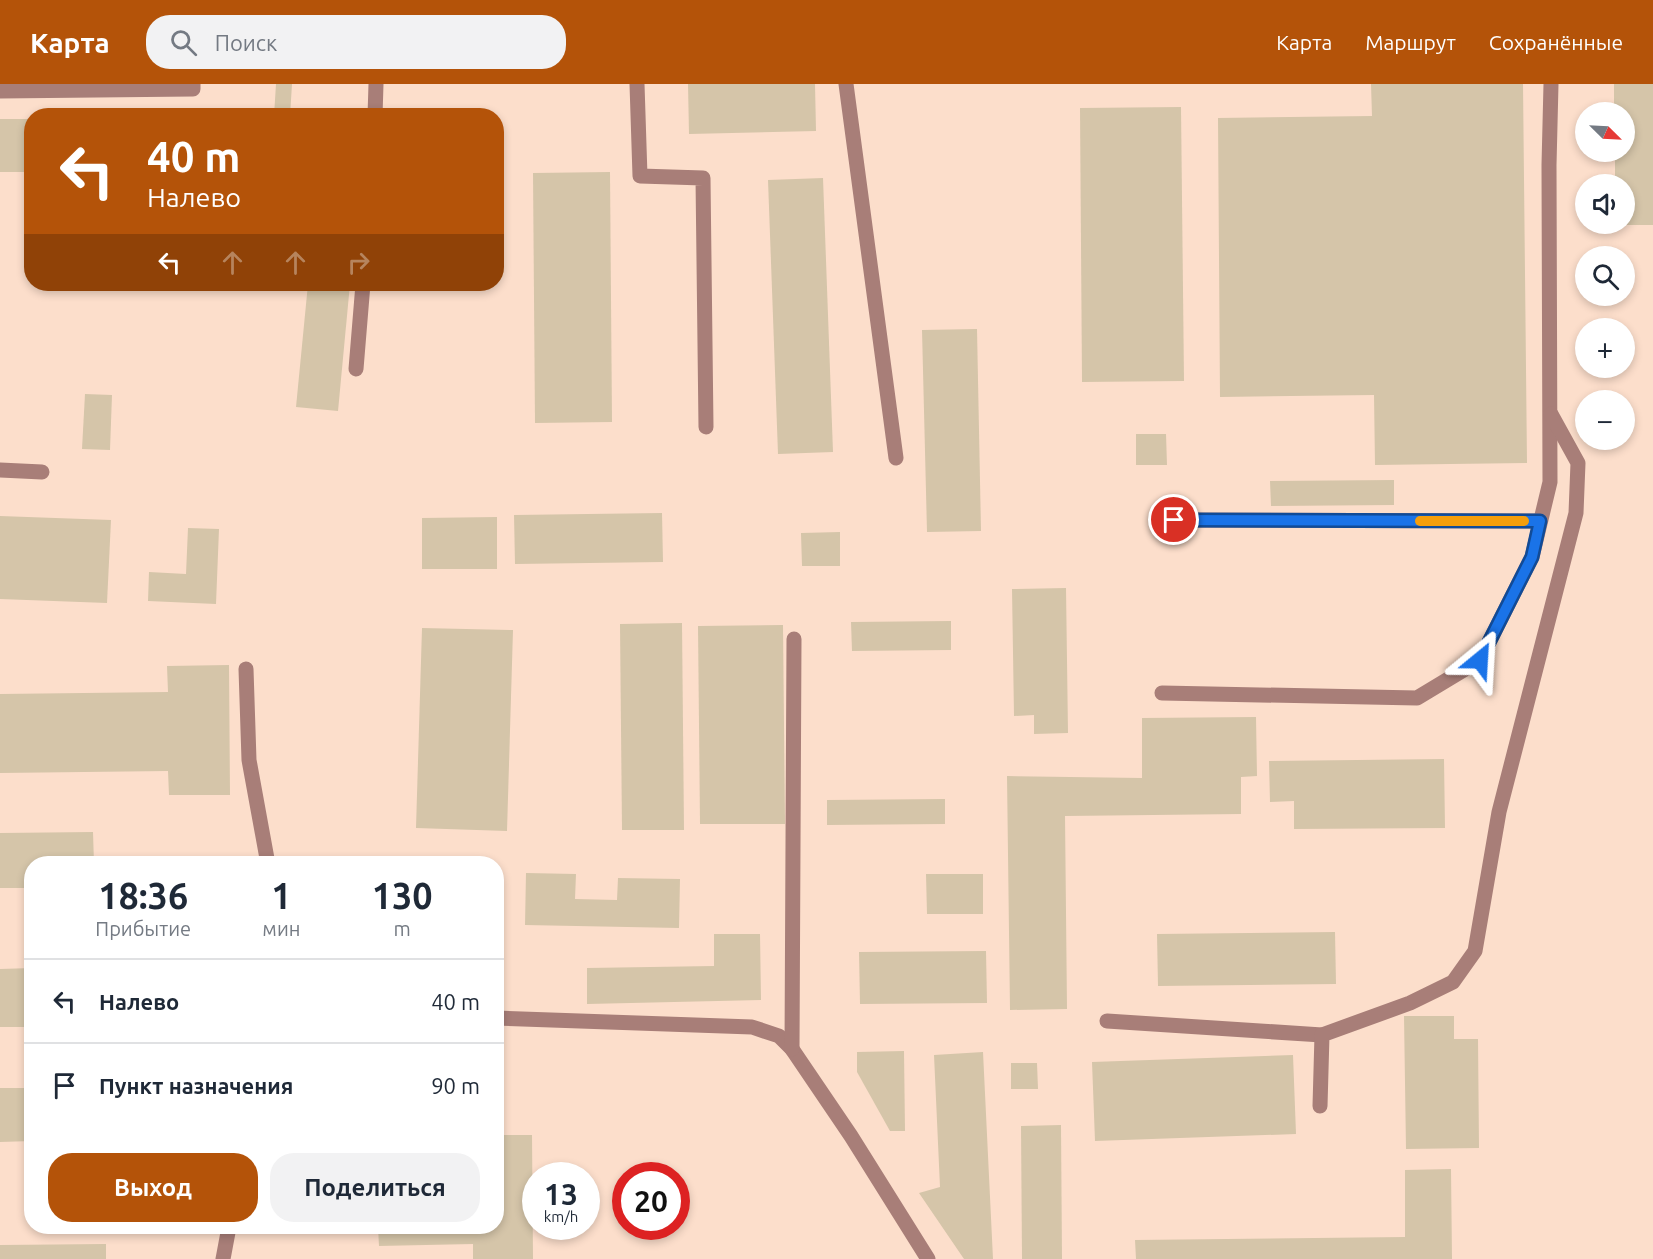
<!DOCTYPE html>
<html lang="ru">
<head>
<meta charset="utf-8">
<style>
	:root { --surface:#fff; --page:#f2f2f3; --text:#1f2937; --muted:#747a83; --line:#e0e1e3; --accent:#b45309 }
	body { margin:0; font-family:Ubuntu,sans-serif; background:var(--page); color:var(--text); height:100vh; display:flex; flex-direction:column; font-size:22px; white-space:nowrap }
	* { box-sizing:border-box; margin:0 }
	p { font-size:20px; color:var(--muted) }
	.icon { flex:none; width:33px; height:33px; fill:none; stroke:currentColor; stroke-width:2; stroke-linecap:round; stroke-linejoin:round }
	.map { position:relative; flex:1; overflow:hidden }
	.side { position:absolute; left:24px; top:772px; width:480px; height:378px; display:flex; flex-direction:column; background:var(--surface); border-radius:24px; box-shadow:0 3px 9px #0003 }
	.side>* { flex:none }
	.banner { position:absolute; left:24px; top:24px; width:480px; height:183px; border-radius:24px; box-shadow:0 3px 9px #0003; background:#b45309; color:#fff; overflow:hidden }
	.needle { width:39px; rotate:114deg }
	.fabs { position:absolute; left:1575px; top:18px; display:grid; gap:12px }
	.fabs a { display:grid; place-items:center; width:60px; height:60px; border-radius:50%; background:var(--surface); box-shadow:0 3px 9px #0003; font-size:30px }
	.speed { position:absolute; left:522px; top:1078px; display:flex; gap:12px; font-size:30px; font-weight:700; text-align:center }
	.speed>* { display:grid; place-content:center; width:78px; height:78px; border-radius:50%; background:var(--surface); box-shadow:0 3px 9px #0003; line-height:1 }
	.speed small { font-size:15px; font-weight:400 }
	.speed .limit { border:9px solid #d22; background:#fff; color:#111 }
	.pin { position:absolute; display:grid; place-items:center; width:51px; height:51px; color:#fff; margin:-26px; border:3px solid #fff; border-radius:50%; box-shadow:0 2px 6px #0007 }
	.me { position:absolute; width:66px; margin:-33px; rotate:27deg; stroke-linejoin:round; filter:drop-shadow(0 0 4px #0008) }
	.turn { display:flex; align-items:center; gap:21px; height:126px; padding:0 24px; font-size:27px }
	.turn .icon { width:78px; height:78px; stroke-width:2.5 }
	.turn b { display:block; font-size:42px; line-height:51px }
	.lanes { display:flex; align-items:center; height:57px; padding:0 24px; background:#0003; justify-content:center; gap:30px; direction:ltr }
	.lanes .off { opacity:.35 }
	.eta { display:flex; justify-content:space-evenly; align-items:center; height:102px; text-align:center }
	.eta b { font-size:36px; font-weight:600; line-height:42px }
	.primary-button { display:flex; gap:12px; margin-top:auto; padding:12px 24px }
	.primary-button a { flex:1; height:69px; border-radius:24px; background:var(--accent); color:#fff; font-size:24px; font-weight:600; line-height:69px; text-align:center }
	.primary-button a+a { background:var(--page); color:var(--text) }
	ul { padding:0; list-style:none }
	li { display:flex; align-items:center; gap:18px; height:84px; padding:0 24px; border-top:2px solid var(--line) }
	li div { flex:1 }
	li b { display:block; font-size:22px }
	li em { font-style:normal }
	header { display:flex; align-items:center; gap:36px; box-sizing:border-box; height:84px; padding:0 30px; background:var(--accent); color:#fff }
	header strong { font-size:28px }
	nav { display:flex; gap:33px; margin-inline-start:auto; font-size:21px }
	.search { width:420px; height:54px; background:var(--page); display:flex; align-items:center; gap:15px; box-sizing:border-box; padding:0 21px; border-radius:24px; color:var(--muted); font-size:22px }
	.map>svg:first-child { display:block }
	.building { fill:#d5c5a9 }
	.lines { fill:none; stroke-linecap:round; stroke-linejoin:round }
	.service { stroke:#a87e78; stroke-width:15 }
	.route-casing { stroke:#114b97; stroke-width:15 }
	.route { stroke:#1a73e8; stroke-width:10 }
	.slow { stroke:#f59e0b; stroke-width:10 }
</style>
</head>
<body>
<header>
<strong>Карта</strong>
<div class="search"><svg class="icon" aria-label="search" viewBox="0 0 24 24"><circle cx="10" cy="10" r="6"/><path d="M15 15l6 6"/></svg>Поиск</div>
<nav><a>Карта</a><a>Маршрут</a><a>Сохранённые</a></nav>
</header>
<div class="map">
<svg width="1653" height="1175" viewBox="0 0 1653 1175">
	<rect width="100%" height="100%" fill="#fcdecb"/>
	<g class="building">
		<path d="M276,0H292L290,32H274Z"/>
		<path d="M688,0H815L816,47L689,50Z"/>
		<path d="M1371,0H1523L1527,379L1375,381L1374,311L1220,313L1218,34L1372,32Z"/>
		<path d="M1614,0H1653V141H1624V100H1615V68H1624V28H1614Z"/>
		<path d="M1181,23L1184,297L1082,298L1080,24Z"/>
		<rect x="0" y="35" width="32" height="53"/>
		<path d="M610,88L612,338L535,339L533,89Z"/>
		<path d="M823,94L833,368L778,370L768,96Z"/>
		<path d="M308,200H350L338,327L296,323Z"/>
		<path d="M977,245L981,447L927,448L922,246Z"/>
		<path d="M85,310L112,311L110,366L82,365Z"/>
		<path d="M1136,350H1166L1167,381H1136Z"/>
		<path d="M1394,396V421L1271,422L1270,397Z"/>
		<path d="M662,429L663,478L515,480L514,431Z"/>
		<path d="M0,432L111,436L107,519L0,515Z"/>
		<path d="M497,433V485H422V434Z"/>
		<path d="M188,444L219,445L216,520L148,517L149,488L186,490Z"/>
		<path d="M840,448V482H802L801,449Z"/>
		<path d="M1066,504L1068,649L1034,650V631L1014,632L1012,505Z"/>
		<path d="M951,537V566L852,567L851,538Z"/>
		<path d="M682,539L684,746H622L620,540Z"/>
		<path d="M783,541L785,740H700L698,542Z"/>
		<path d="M422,544L513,546L507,747L416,744Z"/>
		<path d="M229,581L230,711H169L168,687L0,689V610L168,608L167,582Z"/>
		<path d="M1256,633L1257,692L1241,693V730L1065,732L1067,925L1010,926L1007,692L1142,694V634Z"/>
		<path d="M1444,675L1445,744L1294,745V717L1270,718L1269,677Z"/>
		<path d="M945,715V740L827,741V716Z"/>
		<path d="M93,748L94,780H32V804H0V749Z"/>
		<path d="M526,789L576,790L575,815L617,816L618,794L680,795L679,844L525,841Z"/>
		<path d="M926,790H983V830H927Z"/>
		<path d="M1335,848L1336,900L1158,902L1157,850Z"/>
		<path d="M714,850H760L761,916L587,920V884L714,882Z"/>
		<path d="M986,867L987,919L860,920L859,868Z"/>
		<path d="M32,884V943H0V885Z"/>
		<path d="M1404,932H1454V955H1478L1479,1064L1406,1065Z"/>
		<path d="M904,967L905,1047H890L857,988V968Z"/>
		<path d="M983,968L993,1175H964L919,1109L940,1103L934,971Z"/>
		<path d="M1293,971L1296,1050L1095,1057L1092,978Z"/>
		<path d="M1011,979H1037L1038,1005H1011Z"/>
		<path d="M0,1004H32V1057L0,1058Z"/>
		<path d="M1061,1041L1062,1175H1022L1021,1042Z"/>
		<path d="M496,1051H532L533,1175H473V1160L379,1162L378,1143H496Z"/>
		<path d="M32,1059V1117H26V1060Z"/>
		<path d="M1451,1085L1452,1175H1136L1135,1156L1405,1153V1086Z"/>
		<path d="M106,1160V1175H0V1161Z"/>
	</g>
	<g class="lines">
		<g class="service">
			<path d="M637,0L640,92L703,94L706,343"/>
			<path d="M846,0L896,374"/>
			<path d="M0,7L193,5V0"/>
			<path d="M375,32L376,0"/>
			<path d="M356,285L363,200"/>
			<path d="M0,386L42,388"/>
			<path d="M1174,436L1540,437"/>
			<path d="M246,585L249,676L268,780"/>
			<path d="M1162,609L1417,614L1480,576L1532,473L1550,398L1549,81L1551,0"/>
			<path d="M496,934L752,943L779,952L792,965L851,1052L928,1175"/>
			<path d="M1107,937L1322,951"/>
			<path d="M792,965L794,555"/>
			<path d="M1320,1022L1322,951L1410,919L1453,898L1475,867L1499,728L1576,429L1578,379L1551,330"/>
			<path d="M223,1175L229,1143"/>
		</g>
	</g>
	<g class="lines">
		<defs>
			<path id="route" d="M1174,436L1540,437L1532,473L1480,576"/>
		</defs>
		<use href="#route" class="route-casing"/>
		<use href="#route" class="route"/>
		<path class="slow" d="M1420,437H1524"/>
	</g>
</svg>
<div class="fabs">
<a><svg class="needle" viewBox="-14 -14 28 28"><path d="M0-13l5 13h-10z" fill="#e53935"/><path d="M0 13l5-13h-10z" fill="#747a83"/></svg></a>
<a><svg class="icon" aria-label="sound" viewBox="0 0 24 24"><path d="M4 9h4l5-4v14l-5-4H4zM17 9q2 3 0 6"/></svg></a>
<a><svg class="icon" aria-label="search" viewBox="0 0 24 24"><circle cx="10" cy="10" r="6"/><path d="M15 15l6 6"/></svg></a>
<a>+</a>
<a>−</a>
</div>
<div class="speed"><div>13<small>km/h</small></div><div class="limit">20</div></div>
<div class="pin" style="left:1174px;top:436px;background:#d93025"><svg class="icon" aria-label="arrive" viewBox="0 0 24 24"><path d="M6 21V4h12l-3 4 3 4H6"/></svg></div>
<svg class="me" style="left:1480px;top:576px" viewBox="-20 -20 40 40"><path d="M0-17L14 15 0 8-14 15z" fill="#1a73e8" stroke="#fff" stroke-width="4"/></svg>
<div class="banner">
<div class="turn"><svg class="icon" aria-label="left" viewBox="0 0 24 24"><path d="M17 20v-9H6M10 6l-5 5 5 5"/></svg><div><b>40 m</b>Налево</div></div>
<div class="lanes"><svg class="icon" aria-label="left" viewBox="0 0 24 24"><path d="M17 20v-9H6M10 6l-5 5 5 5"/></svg><svg class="icon off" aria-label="ahead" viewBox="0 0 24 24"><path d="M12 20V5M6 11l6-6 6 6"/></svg><svg class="icon off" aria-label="ahead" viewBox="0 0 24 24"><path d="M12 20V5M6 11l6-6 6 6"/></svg><svg class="icon off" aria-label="right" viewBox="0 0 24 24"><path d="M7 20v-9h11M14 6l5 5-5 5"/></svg></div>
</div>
<section class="side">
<div class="eta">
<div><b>18:36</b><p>Прибытие</p></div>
<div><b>1</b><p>мин</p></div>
<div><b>130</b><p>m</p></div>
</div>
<ul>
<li><svg class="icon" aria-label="left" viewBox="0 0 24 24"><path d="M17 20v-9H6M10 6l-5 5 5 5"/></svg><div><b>Налево</b></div><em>40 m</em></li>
<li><svg class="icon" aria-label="arrive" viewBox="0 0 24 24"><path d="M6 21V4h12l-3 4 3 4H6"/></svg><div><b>Пункт назначения</b></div><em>90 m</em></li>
</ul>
<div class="primary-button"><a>Выход</a><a>Поделиться</a></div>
</section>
</div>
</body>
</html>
